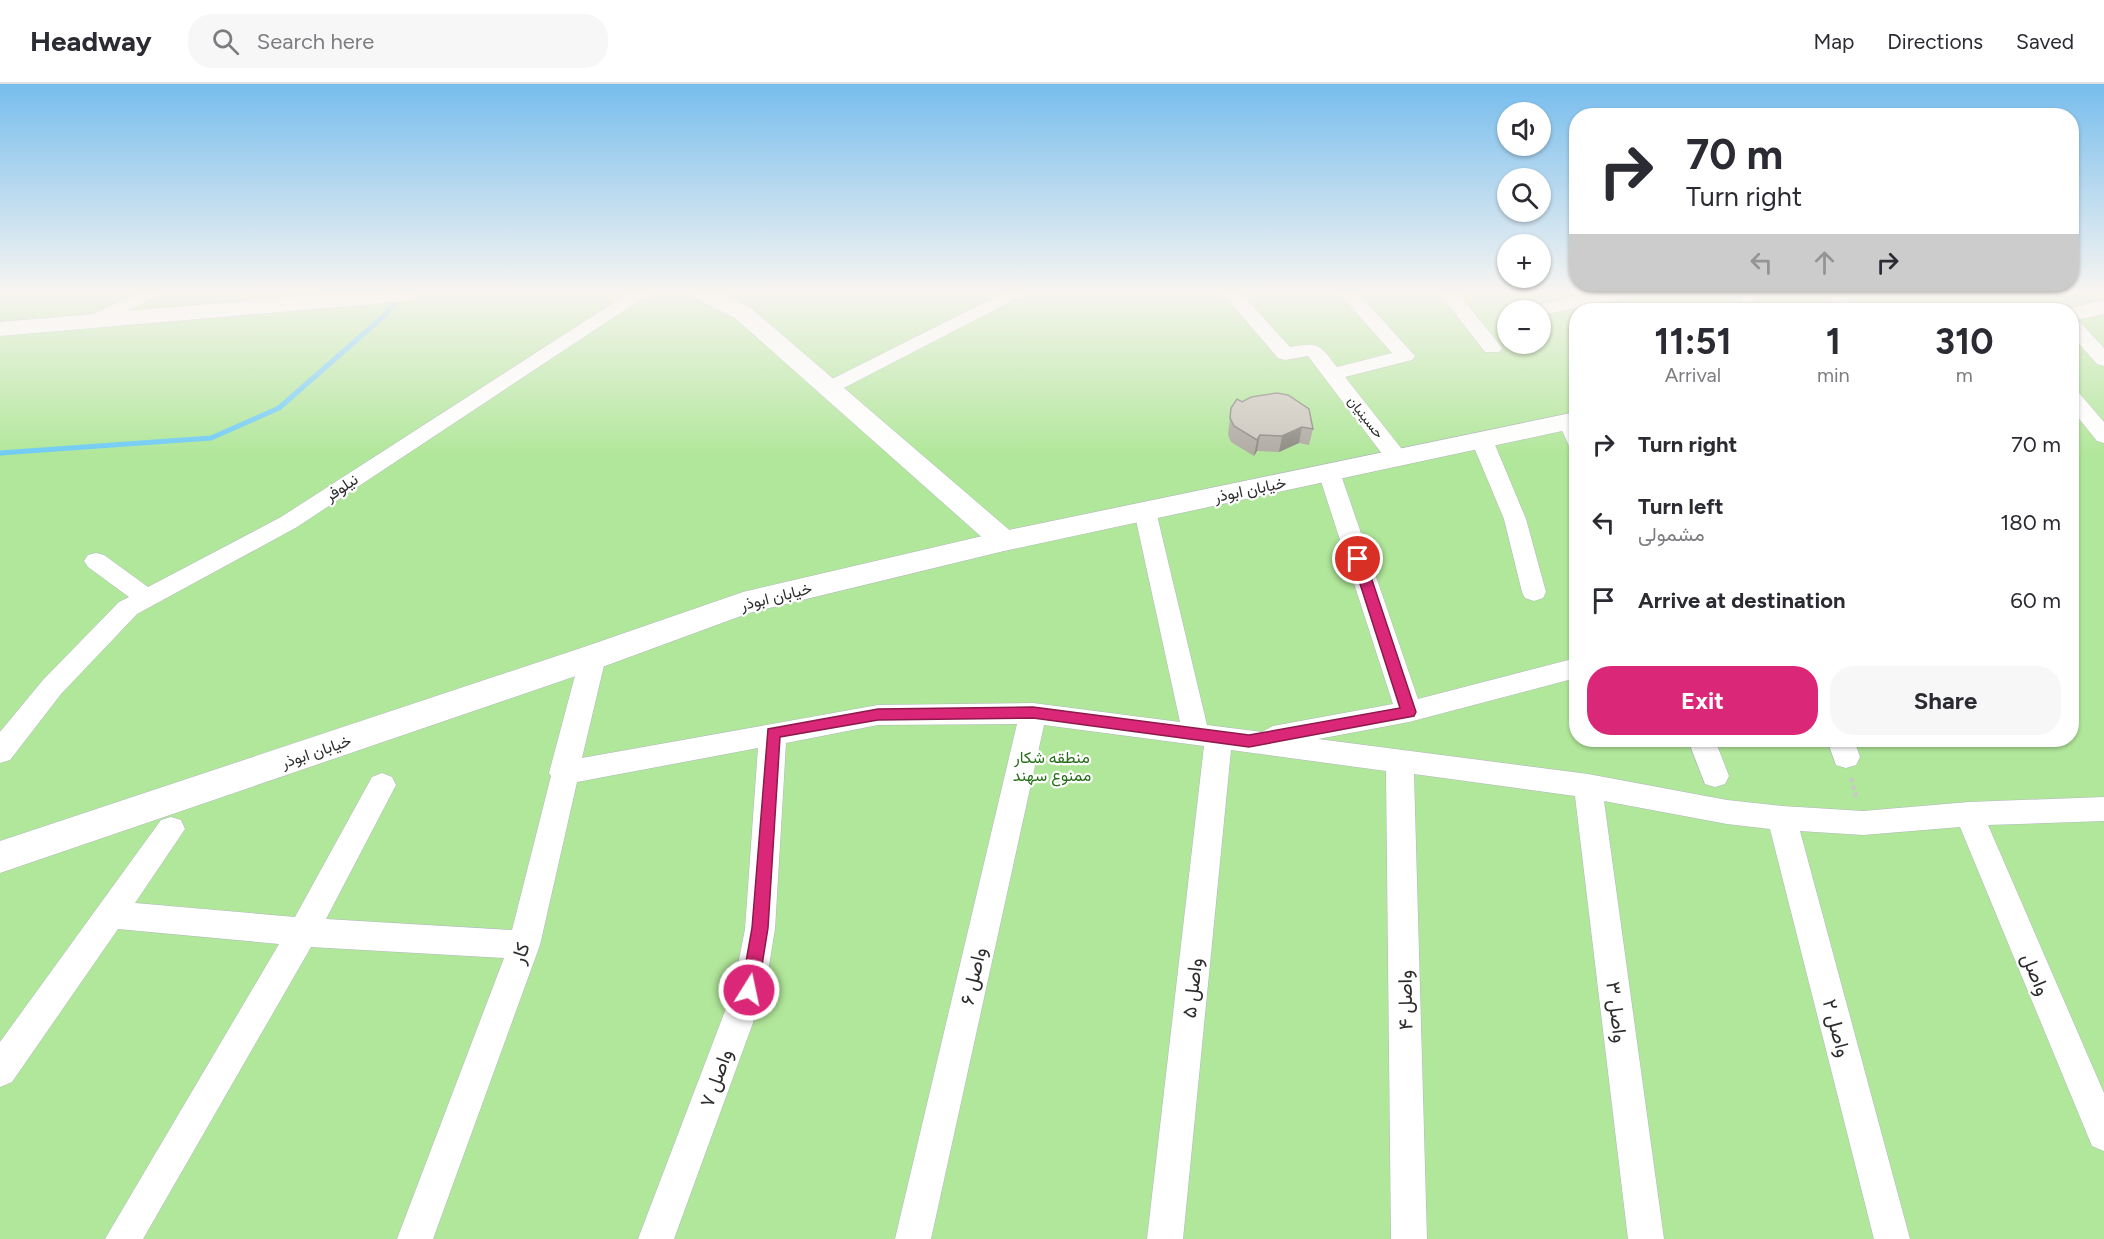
<!DOCTYPE html>
<html lang="en">
<head>
<meta charset="utf-8">
<style>
	:root { --surface:#fff; --page:#f7f7f7; --text:#2b2b33; --muted:#7c7c81; --line:#e1e1e2; --accent:#db2777 }
	body { margin:0; font-family:Figtree,Vazirmatn,sans-serif; background:var(--page); color:var(--text); height:100vh; display:flex; flex-direction:column; font-size:22px; white-space:nowrap }
	* { box-sizing:border-box; margin:0 }
	p { font-size:20px; color:var(--muted) }
	.icon { flex:none; width:33px; height:33px; fill:none; stroke:currentColor; stroke-width:2; stroke-linecap:round; stroke-linejoin:round }
	.map { position:relative; flex:1; overflow:hidden }
	.panel { position:absolute; left:1569px; top:219px; width:510px; height:444px; display:flex; flex-direction:column; background:var(--surface); border-radius:24px; box-shadow:0 2px 4px #0004 }
	.panel>* { flex:none }
	.top-card { position:absolute; left:1569px; top:24px; width:510px; height:183px; border-radius:24px; box-shadow:0 2px 4px #0004; background:#fff; color:var(--text); overflow:hidden }
	.tools { position:absolute; left:1497px; top:18px; display:grid; gap:12px }
	.tools a { display:grid; place-items:center; width:54px; height:54px; border-radius:50%; background:var(--surface); box-shadow:0 2px 4px #0004; font-size:30px }
	.pin { position:absolute; display:grid; place-items:center; width:51px; height:51px; color:#fff; margin:-26px; border:3px solid #fff; border-radius:50%; box-shadow:0 2px 6px #0007 }
	.me { position:absolute; width:66px; margin:-33px; rotate:10deg; stroke-linejoin:round; filter:drop-shadow(0 0 4px #0008) }
	.turn { display:flex; align-items:center; gap:21px; height:126px; padding:0 18px; font-size:27px }
	.turn .icon { width:78px; height:78px; stroke-width:2.5 }
	.turn b { display:block; font-size:42px; line-height:51px }
	.lanes { display:flex; align-items:center; height:57px; padding:0 18px; background:#0003; justify-content:center; gap:30px; direction:ltr }
	.lanes .off { opacity:.35 }
	.eta { display:flex; justify-content:space-evenly; align-items:center; height:102px; text-align:center }
	.eta b { font-size:36px; font-weight:700; line-height:42px }
	.button { display:flex; gap:12px; margin-top:auto; padding:12px 18px }
	.button a { flex:1; height:69px; border-radius:24px; background:var(--accent); color:#fff; font-size:24px; font-weight:700; line-height:69px; text-align:center }
	.button a+a { background:var(--page); color:var(--text) }
	ul { padding:0; list-style:none }
	li { display:flex; align-items:center; gap:18px; height:78px; padding:0 18px }
	li div { flex:1 }
	li b { display:block; font-size:22px }
	li em { font-style:normal }
	header { display:flex; align-items:center; gap:36px; box-sizing:border-box; height:84px; padding:0 30px; background:var(--surface); border-bottom:2px solid var(--line) }
	header strong { font-size:28px }
	nav { display:flex; gap:33px; margin-inline-start:auto; font-size:21px }
	.search { width:420px; height:54px; background:var(--page); display:flex; align-items:center; gap:15px; box-sizing:border-box; padding:0 21px; border-radius:24px; color:var(--muted); font-size:22px }
	.map>svg:first-child { display:block }
	.green { fill:#b1e79a; fill-rule:evenodd }
	.lines { fill:none; stroke-linecap:round; stroke-linejoin:round }
	.stream { stroke:#6fcbf4; stroke-width:5 }
	.minor-casing { stroke:#b3b5c1; stroke-width:1 }
	.tertiary-casing { stroke:#b3b5c1; stroke-width:1 }
	.secondary-casing { stroke:#b3b5c1; stroke-width:1 }
	.path { stroke:#c8c8c8; stroke-width:4; stroke-dasharray:4.5 3; stroke-linecap:butt }
	.minor { fill:#fff; fill-rule:evenodd }
	.tertiary { fill:#fff; fill-rule:evenodd }
	.secondary { fill:#fff; fill-rule:evenodd }
	.wall { fill:#afaba3 }
	.shaded-wall { fill:#8e8b84 }
	.building { fill:#cbc7bd; stroke:#8e8b84; stroke-width:1.5 }
	.route { fill:#db2777; stroke:#8e194d; stroke-width:1.5 }
	.labels { text-anchor:middle; stroke-width:4.5; stroke-linejoin:round; paint-order:stroke }
	.far-street-label { font-size:14px; fill:#2d2d2d; stroke:#fff }
	.street-label { font-size:16px; fill:#2d2d2d; stroke:#fff }
	.park-label { font-size:16px; fill:#266f18; stroke:#fff }
	.near-street-label { font-size:20px; fill:#2d2d2d; stroke:#fff }
</style>
</head>
<body>
<header>
<strong>Headway</strong>
<div class="search"><svg class="icon" aria-label="search" viewBox="0 0 24 24"><circle cx="10" cy="10" r="6"/><path d="M15 15l6 6"/></svg>Search here</div>
<nav><a>Map</a><a>Directions</a><a>Saved</a></nav>
</header>
<div class="map">
<svg width="2104" height="1155" viewBox="0 0 2104 1155">
	<rect width="100%" height="100%" fill="#efe9df"/>
	<path class="green" d="M0,210H2104V1155H0ZM1508,226H1540V260H1508ZM1576,226H2072V656H1576Z"/>
	<g class="lines">
		<path class="stream" d="M0,369L211,354L279,324L385,231L399,212"/>
		<defs>
			<g id="minor">
				<path d="M136,210H160L107,238L100,240L91,234L93,230Z"/>
				<path d="M627,210H649L297,443L137,530L61,610L10,676L0,679V648L43,596L119,518L129,513L88,483L84,477L88,471L96,469L104,471L148,503L281,433Z"/>
				<path d="M1001,210H1025L836,308H822L819,304L822,300Z"/>
				<path d="M1223,210H1242L1290,263C1320,258 1319,260 1337,283L1392,269L1340,210H1359L1415,272L1412,276L1345,293L1405,369L1408,374L1405,379H1389L1308,272L1285,276L1278,274Z"/>
				<path d="M1440,210H1459L1499,260L1502,264L1499,268H1485Z"/>
				<path d="M1590,210H1629L1620,216L1540,231V226H1527L1529,222Z"/>
				<path d="M1738,210H1756L1758,214L1749,220L1742,218Z"/>
				<path d="M1827,210H1845L1855,226H1837Z"/>
				<path d="M2072,235L2079,237L2104,264V282L2097,280L2072,252Z"/>
				<path d="M2072,307L2079,309L2104,338V359L2097,357L2072,326Z"/>
				<path d="M1568,331L1576,334V364L1569,362L1558,337L1561,332Z"/>
				<path d="M1482,349L1489,351L1493,356L1526,435L1546,508L1543,514L1534,517L1525,514L1522,508L1504,435L1471,356L1475,351Z"/>
				<path d="M1329,381L1337,383L1340,388L1418,615L1576,574V594L1409,638L1318,655L1588,690L1727,716L1782,722L1863,727L1969,718L2104,713V737L1988,741L2104,1009V1067L2092,1062L1960,743L1863,751L1800,747L1910,1155H1874L1770,745L1727,740L1604,717L1664,1155H1628L1575,712L1414,690L1427,1155H1391L1386,687L1231,666L1183,1155H1147L1204,662L1044,641L931,1155H895L1017,640L878,641L786,659L775,845L765,906L674,1155H638L733,906L745,845L758,664L577,698L540,861L433,1155H397L504,874L311,863L143,1155H105L279,860L118,845L12,998L0,1003V958L161,736L171,733L181,736L185,745L135,819L295,833L372,693L382,689L392,693L396,701L326,835L512,846L551,692L549,689L580,573L584,566L593,563L602,566L606,573L582,674L878,621L1033,619L1180,638L1134,427L1137,422L1145,419L1153,422L1156,427L1207,641L1262,648L1273,642L1393,620L1318,388L1321,383Z"/>
				<path d="M1688,656H1715L1729,692L1725,700L1715,703L1705,700Z"/>
				<path d="M1827,656H1854L1860,673L1856,681L1846,684L1836,681Z"/>
			</g>
			<g id="tertiary">
				<path d="M326,210H419L416,215L408,217L0,252V238Z"/>
				<path d="M694,210H723L751,224L1014,450L1018,457L1014,464L1004,467L994,464L735,234L697,215Z"/>
			</g>
			<g id="secondary">
				<path d="M2104,216V230L2072,237V226H2062Z"/>
				<path d="M1576,328V344L1004,467L749,529L605,582L0,789V757L581,564L743,508L1004,447Z"/>
			</g>
		</defs>
		<use href="#minor" class="minor-casing"/>
		<use href="#tertiary" class="tertiary-casing"/>
		<use href="#secondary" class="secondary-casing"/>
		<path class="path" d="M1851,694L1857,716"/>
		<use href="#minor" class="minor"/>
		<use href="#tertiary" class="tertiary"/>
		<use href="#secondary" class="secondary"/>
	</g>
	<path class="wall" d="M1242,318L1313,345L1309,361L1299,359L1279,368L1257,367L1254,372L1231,358L1228,351L1231,324Z"/>
	<g class="shaded-wall">
		<path d="M1302,343L1299,359L1279,368L1282,352Z"/>
		<path d="M1260,351L1257,367L1254,372L1257,356Z"/>
	</g>
	<path class="building" d="M1277,309L1288,311L1309,325L1313,345L1302,343L1282,352L1260,351L1257,356L1234,342L1230,334L1231,324L1237,315L1242,318L1251,313Z"/>
	<linearGradient id="sky" x2="0" y2="1"><stop stop-color="#77bded"/><stop offset="0.56" stop-color="#f8f5f1"/><stop offset="1" stop-color="#f8f5f1" stop-opacity="0"/></linearGradient>
	<rect width="2104" height="372" fill="url(#sky)"/>
	<path class="route" d="M1358,471L1365,475L1416,628L1414,632L1249,663L1033,634L878,636L780,653L768,844L758,906L755,912L749,914L743,912L741,906L752,844L768,645L878,625L1033,623L1249,651L1400,624L1352,475Z"/>
	<g class="labels">
		<g class="far-street-label">
			<text transform="translate(1366 333) rotate(52)" y="5">حسینیان</text>
		</g>
		<g class="street-label">
			<text transform="translate(341 403) rotate(-34)" y="6">نیلوفر</text>
			<text transform="translate(1250 405) rotate(-12)" y="6">خیابان ابوذر</text>
			<text transform="translate(776 512) rotate(-14)" y="6">خیابان ابوذر</text>
			<text transform="translate(316 667) rotate(-19)" y="6">خیابان ابوذر</text>
		</g>
		<g class="park-label">
			<text x="1052" y="679">منطقه شکار<tspan x="1052" dy="18">ممنوع سهند</tspan></text>
		</g>
		<g class="near-street-label">
			<text transform="translate(520 869) rotate(-72)" y="7">کار</text>
			<text transform="translate(2036 890) rotate(67)" y="7">واصل</text>
			<text transform="translate(973 892) rotate(-77)" y="7">واصل ۶</text>
			<text transform="translate(1192 904) rotate(-84)" y="7">واصل ۵</text>
			<text transform="translate(1405 916) rotate(-91)" y="7">واصل ۴</text>
			<text transform="translate(1617 928) rotate(83)" y="7">واصل ۳</text>
			<text transform="translate(1837 944) rotate(75)" y="7">واصل ۲</text>
			<text transform="translate(716 994) rotate(-70)" y="7">واصل ۷</text>
		</g>
	</g>
</svg>
<div class="tools">
<a><svg class="icon" aria-label="sound" viewBox="0 0 24 24"><path d="M4 9h4l5-4v14l-5-4H4zM17 9q2 3 0 6"/></svg></a>
<a><svg class="icon" aria-label="search" viewBox="0 0 24 24"><circle cx="10" cy="10" r="6"/><path d="M15 15l6 6"/></svg></a>
<a>+</a>
<a>−</a>
</div>
<div class="pin" style="left:1358px;top:475px;background:#d93025"><svg class="icon" aria-label="arrive" viewBox="0 0 24 24"><path d="M6 21V4h12l-3 4 3 4H6"/></svg></div>
<svg class="me" style="left:749px;top:906px" viewBox="-20 -20 40 40"><circle r="17" fill="#db2777" stroke="#fff" stroke-width="3"/><path d="M0-11L8 9 0 5-8 9z" fill="#fff"/></svg>
<div class="top-card">
<div class="turn"><svg class="icon" aria-label="right" viewBox="0 0 24 24"><path d="M7 20v-9h11M14 6l5 5-5 5"/></svg><div><b>70 m</b>Turn right</div></div>
<div class="lanes"><svg class="icon off" aria-label="left" viewBox="0 0 24 24"><path d="M17 20v-9H6M10 6l-5 5 5 5"/></svg><svg class="icon off" aria-label="ahead" viewBox="0 0 24 24"><path d="M12 20V5M6 11l6-6 6 6"/></svg><svg class="icon" aria-label="right" viewBox="0 0 24 24"><path d="M7 20v-9h11M14 6l5 5-5 5"/></svg></div>
</div>
<section class="panel">
<div class="eta">
<div><b>11:51</b><p>Arrival</p></div>
<div><b>1</b><p>min</p></div>
<div><b>310</b><p>m</p></div>
</div>
<ul>
<li><svg class="icon" aria-label="right" viewBox="0 0 24 24"><path d="M7 20v-9h11M14 6l5 5-5 5"/></svg><div><b>Turn right</b></div><em>70 m</em></li>
<li><svg class="icon" aria-label="left" viewBox="0 0 24 24"><path d="M17 20v-9H6M10 6l-5 5 5 5"/></svg><div><b>Turn left</b><p>مشمولی</p></div><em>180 m</em></li>
<li><svg class="icon" aria-label="arrive" viewBox="0 0 24 24"><path d="M6 21V4h12l-3 4 3 4H6"/></svg><div><b>Arrive at destination</b></div><em>60 m</em></li>
</ul>
<div class="button"><a>Exit</a><a>Share</a></div>
</section>
</div>
</body>
</html>
